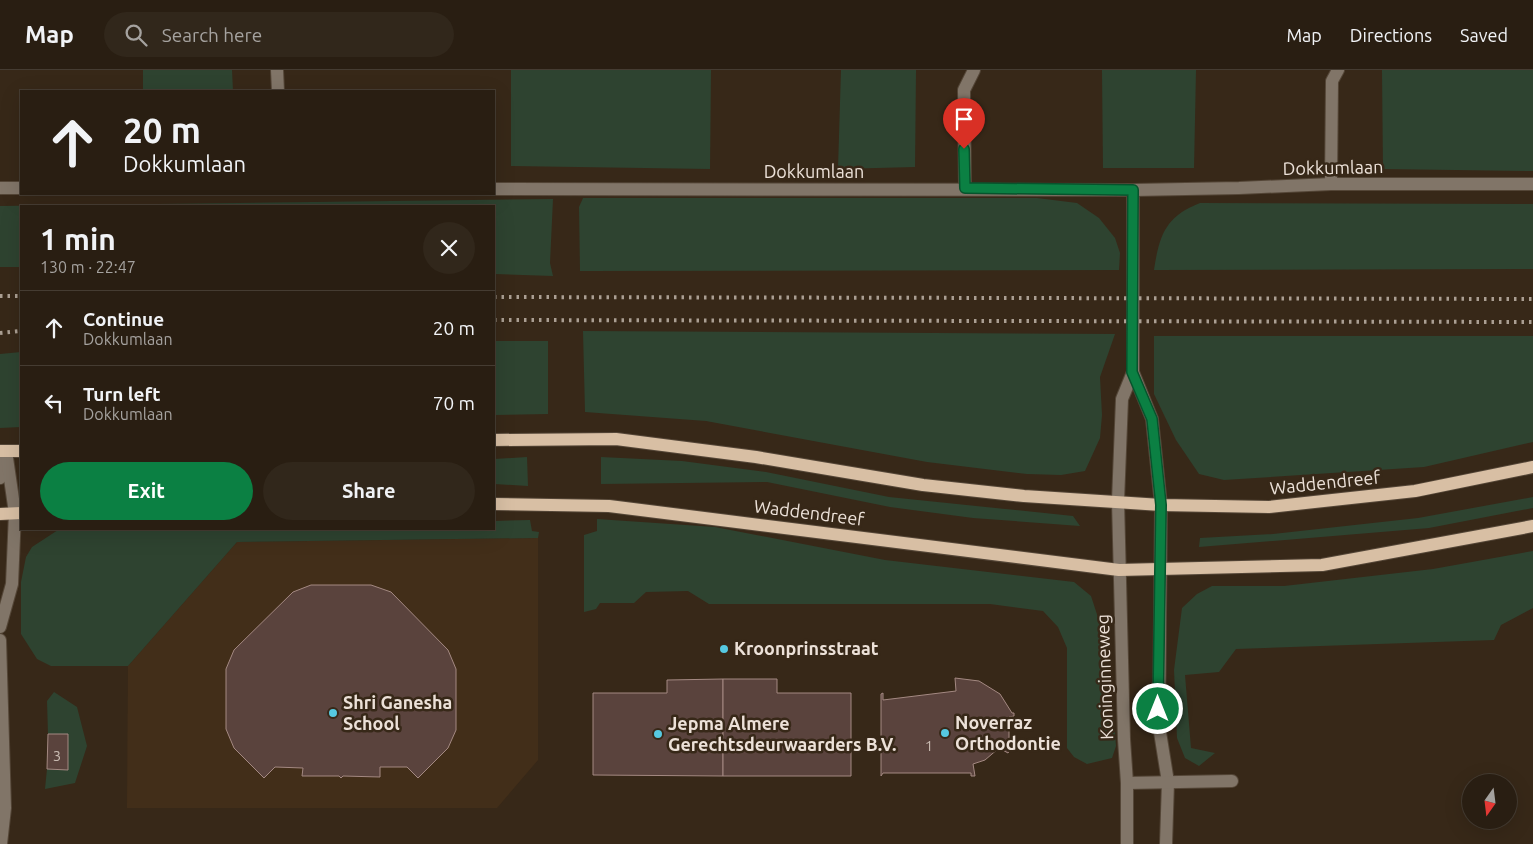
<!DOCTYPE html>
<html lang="en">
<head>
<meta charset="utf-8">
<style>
	:root { --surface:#291e12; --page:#31271b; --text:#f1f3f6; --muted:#a5a29f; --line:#453c32; --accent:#0b8043 }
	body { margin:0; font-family:Ubuntu,sans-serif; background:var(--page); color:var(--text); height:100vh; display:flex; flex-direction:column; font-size:19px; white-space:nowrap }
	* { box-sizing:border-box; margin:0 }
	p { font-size:16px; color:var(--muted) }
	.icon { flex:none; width:28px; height:28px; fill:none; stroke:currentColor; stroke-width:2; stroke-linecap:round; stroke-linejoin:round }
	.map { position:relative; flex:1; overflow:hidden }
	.sheet { position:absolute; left:20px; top:135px; width:475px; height:325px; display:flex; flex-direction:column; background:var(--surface); border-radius:0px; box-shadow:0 5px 20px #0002,0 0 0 1px var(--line) }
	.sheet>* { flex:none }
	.top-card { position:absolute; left:20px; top:20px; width:475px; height:105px; border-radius:0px; box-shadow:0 5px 20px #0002,0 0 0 1px var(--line); background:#291e12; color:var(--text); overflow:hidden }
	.needle { width:32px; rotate:194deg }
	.buttons { position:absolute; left:1462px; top:704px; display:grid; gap:10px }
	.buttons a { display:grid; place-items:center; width:55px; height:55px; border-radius:50%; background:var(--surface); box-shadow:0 5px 20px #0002,0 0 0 1px var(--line); font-size:25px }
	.pin { position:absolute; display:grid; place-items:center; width:42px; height:42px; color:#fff; margin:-51px -21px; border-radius:50% 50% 50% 0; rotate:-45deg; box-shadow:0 0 5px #0007 }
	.pin .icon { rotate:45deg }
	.me { position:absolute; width:55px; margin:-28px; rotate:0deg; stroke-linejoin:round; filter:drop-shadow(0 0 4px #0008) }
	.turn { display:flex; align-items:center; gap:18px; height:105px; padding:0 20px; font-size:22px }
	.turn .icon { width:65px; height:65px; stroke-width:2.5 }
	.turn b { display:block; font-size:35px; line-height:42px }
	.round { display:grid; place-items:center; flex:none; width:52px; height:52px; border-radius:26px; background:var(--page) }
	.head { display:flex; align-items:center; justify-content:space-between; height:85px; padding:0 20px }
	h1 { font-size:30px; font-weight:600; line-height:38px }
	.primary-button { display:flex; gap:10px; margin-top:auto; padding:10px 20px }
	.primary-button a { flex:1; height:58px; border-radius:30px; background:var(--accent); color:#fff; font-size:20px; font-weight:600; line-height:58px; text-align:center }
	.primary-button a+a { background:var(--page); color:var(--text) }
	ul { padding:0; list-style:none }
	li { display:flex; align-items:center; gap:15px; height:75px; padding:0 20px; border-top:1px solid var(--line) }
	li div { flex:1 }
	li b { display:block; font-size:19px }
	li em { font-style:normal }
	header { display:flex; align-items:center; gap:30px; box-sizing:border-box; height:70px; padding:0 25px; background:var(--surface); border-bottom:1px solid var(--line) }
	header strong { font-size:24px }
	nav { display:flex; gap:28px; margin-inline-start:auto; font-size:18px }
	.search { width:350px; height:45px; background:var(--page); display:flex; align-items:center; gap:12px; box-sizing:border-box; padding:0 18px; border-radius:28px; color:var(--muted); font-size:19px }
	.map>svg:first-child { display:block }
	.built { fill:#422e19 }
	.green { fill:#2e4330 }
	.building { fill:#5a433d; stroke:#a48982 }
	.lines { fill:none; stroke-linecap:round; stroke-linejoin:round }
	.minor-casing { stroke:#544637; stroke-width:14 }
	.major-casing { stroke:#544637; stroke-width:14 }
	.minor { stroke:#817568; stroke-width:12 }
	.major { stroke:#d8bfa4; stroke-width:12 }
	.rail { stroke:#ab9f93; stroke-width:4; stroke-dasharray:2.5 5; stroke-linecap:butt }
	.route-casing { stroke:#07532c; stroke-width:12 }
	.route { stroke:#0b8043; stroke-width:9 }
	.poi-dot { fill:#56c9e1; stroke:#372818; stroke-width:2 }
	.labels { text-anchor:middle; stroke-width:5; stroke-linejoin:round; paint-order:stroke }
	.number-label { font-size:15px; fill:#c8bab1 }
	.street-label { font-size:18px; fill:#ece1d8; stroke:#372818 }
	.poi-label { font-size:18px; font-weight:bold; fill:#ece1d8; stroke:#372818; text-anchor:start }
</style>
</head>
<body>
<header>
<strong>Map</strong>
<div class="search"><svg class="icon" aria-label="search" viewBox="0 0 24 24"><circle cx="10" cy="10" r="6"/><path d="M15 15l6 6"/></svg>Search here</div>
<nav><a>Map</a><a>Directions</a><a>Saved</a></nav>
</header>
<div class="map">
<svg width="1533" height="774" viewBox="0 0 1533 774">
	<rect width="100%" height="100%" fill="#372818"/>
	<path class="built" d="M538,468V690L497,738H127L128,596L237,472Z"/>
	<g class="green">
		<path d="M143,0H232L233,21H143Z"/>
		<path d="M511,0H711L710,99L511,96Z"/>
		<path d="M841,0H916L915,97L838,99Z"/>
		<path d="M1102,0H1196L1194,98H1103Z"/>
		<path d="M1382,0H1533V101L1383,99Z"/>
		<path d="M583,128H1037L1077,133L1099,148L1115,168L1120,183L1119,200L580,201L579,137Z"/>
		<path d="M553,129L550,193L553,206L494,204V136H21V197H0V136Z"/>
		<path d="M1200,133L1533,134V199L1154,200C1159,165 1166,146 1200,133Z"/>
		<path d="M583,261L1115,264L1100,307L1102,345L1100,368L1085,401L1061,405L1027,404L927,392L706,351L585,342Z"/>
		<path d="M1154,266H1533V372L1424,397L1224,410L1199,404L1176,370L1154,324Z"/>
		<path d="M494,271H548V344L494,345Z"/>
		<path d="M21,282V357L0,358V284Z"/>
		<path d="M527,387L528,416L494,414V389Z"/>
		<path d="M601,387L682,391L766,402L889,427L1073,446L1080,456L973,448L890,437L767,412L601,414Z"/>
		<path d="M1533,427V438L1429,458L1199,477L1200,468L1273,464L1418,448Z"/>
		<path d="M597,449L715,457L885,490L1074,512L1091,526L1108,578L1116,676L1112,688L1087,694L1074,687L1067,678V578L1058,557L1043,541L990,534H709L688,521L646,522L634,533H600L596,539L584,542V465L597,461Z"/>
		<path d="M530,450L532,461L539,462L538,468L237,472L128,596H51L37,589L21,564V512L26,487L32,477L58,460L494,459V451Z"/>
		<path d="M1533,481V538L1501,555L1494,570L1236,579L1219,602L1185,605L1191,678L1215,683L1199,696L1185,688L1177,668L1174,600L1182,538L1197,524L1212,516H1284L1433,499Z"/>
		<path d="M54,622L77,637L87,676L75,713L45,719L47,699H68V664H48L47,631Z"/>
	</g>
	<g class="building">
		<path d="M311,515H371L391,522L448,580L456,599V660L448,678L418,708L407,697H380V707L343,706L341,708L339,706H302L303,698L275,697L264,708L234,678L226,659V599L234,580L293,522Z"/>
		<path d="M955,608L979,611L1000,624L1012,643H1014V646L1009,647V669L1005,677L1010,680L1008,683L999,678L985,690L973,694L975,706H971V703H883L881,706V624L883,623V630L956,621Z"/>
		<path d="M723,609V706L593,705V623H667V610Z"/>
		<path d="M723,609H777V623H851V706H723Z"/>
		<path d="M48,664H68V700L47,699Z"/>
	</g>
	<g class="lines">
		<defs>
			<g id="minor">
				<path d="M277,0L278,21"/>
				<path d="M1331,114L1332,11L1338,0"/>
				<path d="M0,118H21"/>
				<path d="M494,119L1133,120L1239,118L1331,114H1533"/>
				<path d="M965,119L964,20L974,0"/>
				<path d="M1133,302L1152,349L1161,435L1159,656L1168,712L1166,774"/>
				<path d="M0,408L5,388"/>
				<path d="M0,557L12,514L15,443L6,381"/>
				<path d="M0,570L5,738L1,774"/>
				<path d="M1127,713L1232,711"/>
				<path d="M1127,774V713L1124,669L1118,431L1122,329L1133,302V120"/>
			</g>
			<g id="major">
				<path d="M494,370L616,369L756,387L923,415L1024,426L1161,435L1269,437L1415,421L1533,397"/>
				<path d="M0,381H21"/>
				<path d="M494,434L609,436L1119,500L1322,495L1533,456"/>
				<path d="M0,444L21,443"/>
			</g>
		</defs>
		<use href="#minor" class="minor-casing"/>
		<use href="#major" class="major-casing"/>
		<use href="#minor" class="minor"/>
		<use href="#major" class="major"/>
		<g class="rail">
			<path d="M0,226H21"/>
			<path d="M494,227L1533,229"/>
			<path d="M494,250L1533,252"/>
			<path d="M0,263L21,261"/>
		</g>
	</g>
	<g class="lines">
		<defs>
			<path id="route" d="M964,79L965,118L1133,120L1132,302L1152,349L1161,435L1158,639"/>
		</defs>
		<use href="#route" class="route-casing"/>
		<use href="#route" class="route"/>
	</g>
	<g class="poi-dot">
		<circle cx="724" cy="579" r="5"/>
		<circle cx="333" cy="643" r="5"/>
		<circle cx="945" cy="663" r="5"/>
		<circle cx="658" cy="664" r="5"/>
	</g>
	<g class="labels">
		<g class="number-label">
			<text x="929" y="681">1</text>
			<text x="57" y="691">3</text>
		</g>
		<g class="street-label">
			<text transform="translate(1333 98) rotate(-1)" y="6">Dokkumlaan</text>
			<text x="814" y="108">Dokkumlaan</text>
			<text transform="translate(1325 413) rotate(-6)" y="6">Waddendreef</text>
			<text transform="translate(809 443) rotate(7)" y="6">Waddendreef</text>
			<text transform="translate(1105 607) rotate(-92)" y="6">Koninginneweg</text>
		</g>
		<g class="poi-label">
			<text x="734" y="585">Kroonprinsstraat</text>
			<text x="343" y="639">Shri Ganesha<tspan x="343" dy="21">School</tspan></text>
			<text x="955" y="659">Noverraz<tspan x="955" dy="21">Orthodontie</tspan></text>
			<text x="668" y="660">Jepma Almere<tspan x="668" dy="21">Gerechtsdeurwaarders B.V.</tspan></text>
		</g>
	</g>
</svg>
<div class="buttons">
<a><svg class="needle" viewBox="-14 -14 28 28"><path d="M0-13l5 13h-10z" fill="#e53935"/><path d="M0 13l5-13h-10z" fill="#a5a29f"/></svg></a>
</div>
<div class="pin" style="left:964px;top:79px;background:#d93025"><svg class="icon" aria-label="arrive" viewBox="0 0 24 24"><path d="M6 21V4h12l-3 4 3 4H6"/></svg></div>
<svg class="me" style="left:1158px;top:639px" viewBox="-20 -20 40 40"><circle r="17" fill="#0b8043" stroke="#fff" stroke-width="3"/><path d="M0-11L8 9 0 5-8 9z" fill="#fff"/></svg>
<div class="top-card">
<div class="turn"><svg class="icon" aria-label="ahead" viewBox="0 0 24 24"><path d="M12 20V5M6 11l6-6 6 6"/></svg><div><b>20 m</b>Dokkumlaan</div></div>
</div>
<section class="sheet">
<div class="head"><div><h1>1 min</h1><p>130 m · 22:47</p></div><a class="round"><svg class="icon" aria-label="close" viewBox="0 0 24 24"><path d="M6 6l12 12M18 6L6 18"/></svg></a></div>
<ul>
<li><svg class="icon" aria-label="ahead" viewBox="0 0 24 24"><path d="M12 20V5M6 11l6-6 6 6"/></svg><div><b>Continue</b><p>Dokkumlaan</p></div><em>20 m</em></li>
<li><svg class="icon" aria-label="left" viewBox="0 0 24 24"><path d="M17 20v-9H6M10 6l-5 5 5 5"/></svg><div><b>Turn left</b><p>Dokkumlaan</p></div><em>70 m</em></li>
</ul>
<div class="primary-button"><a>Exit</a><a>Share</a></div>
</section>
</div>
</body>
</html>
